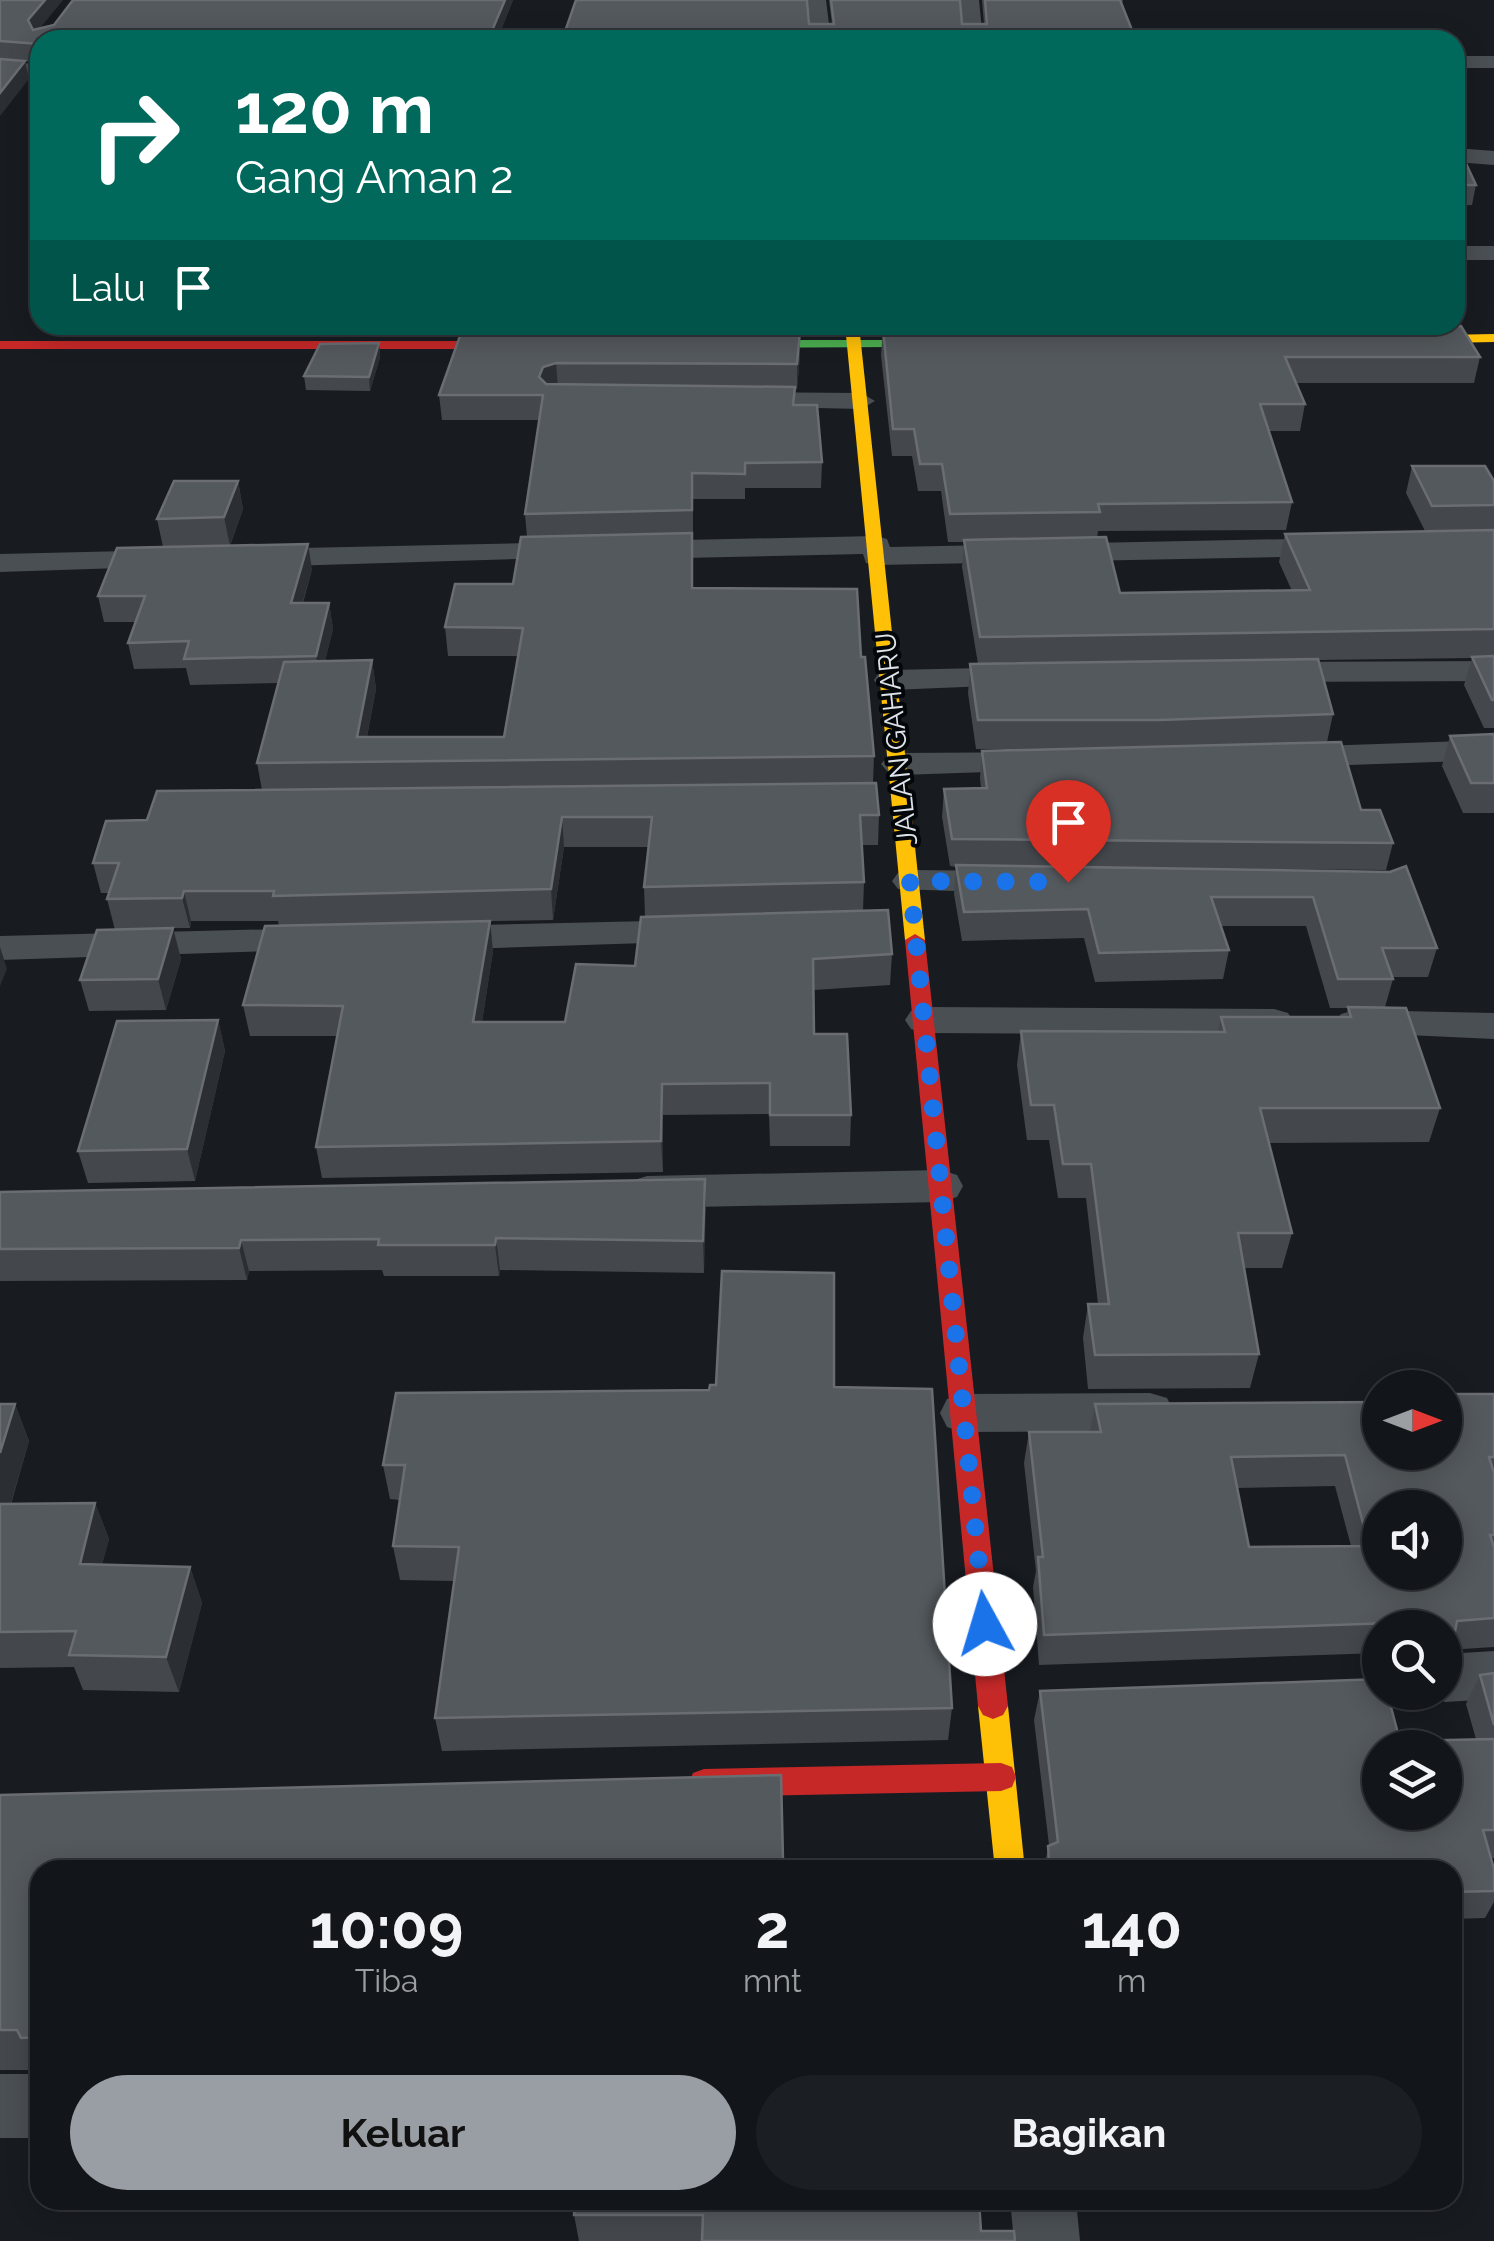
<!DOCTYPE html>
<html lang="id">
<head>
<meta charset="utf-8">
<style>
	:root { --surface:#121519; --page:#1b1e22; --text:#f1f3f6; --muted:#9c9fa2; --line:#313438; --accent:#999ea4 }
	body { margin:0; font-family:Raleway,sans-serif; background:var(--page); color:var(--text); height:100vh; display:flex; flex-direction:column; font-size:38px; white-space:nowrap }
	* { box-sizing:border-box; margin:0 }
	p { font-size:32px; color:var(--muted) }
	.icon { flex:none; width:55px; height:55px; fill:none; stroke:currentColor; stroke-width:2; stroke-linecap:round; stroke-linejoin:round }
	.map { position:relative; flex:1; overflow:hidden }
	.drawer { position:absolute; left:30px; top:1860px; width:1432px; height:350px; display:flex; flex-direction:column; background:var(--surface); border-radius:30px; box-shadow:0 5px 25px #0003,0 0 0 2px var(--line) }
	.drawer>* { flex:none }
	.top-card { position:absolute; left:30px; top:30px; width:1435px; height:305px; border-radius:30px; box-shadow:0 5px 25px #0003,0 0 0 2px var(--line); background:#00695c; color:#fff; overflow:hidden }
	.needle { width:65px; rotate:90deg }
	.buttons { position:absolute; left:1362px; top:1370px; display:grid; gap:20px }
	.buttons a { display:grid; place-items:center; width:100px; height:100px; border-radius:50%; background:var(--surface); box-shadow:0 5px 25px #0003,0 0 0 2px var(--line); font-size:50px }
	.pin { position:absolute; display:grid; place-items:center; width:85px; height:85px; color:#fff; margin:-102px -42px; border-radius:50% 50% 50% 0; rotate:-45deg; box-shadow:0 0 10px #0007 }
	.pin .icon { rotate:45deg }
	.me { position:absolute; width:110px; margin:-55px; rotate:354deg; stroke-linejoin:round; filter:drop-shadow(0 0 8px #0008) }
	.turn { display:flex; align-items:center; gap:35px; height:210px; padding:0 40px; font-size:45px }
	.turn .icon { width:130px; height:130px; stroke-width:2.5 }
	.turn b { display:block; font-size:70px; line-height:85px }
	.then { display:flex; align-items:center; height:95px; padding:0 40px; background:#0003; gap:20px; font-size:38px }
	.eta { display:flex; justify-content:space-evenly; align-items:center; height:170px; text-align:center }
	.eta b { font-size:60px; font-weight:700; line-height:70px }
	.cta { display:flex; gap:20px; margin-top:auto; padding:20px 40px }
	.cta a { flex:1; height:115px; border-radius:60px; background:var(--accent); color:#111; font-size:40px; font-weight:700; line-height:115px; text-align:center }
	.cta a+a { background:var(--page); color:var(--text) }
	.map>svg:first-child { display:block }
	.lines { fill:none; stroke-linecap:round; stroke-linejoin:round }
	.street { fill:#4a4f54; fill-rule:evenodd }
	.fast { fill:#4caf50; fill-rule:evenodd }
	.slow { fill:#ffc107; fill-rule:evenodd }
	.jam { fill:#c62828; fill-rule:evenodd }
	.wall { fill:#44484c; fill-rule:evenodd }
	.shaded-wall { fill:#2b2f34 }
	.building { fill:#54595d; stroke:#6a6e73; stroke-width:2.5; fill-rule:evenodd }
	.route { stroke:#1a73e8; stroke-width:18; stroke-dasharray:0 32.4 }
	.labels { text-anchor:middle; stroke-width:8; stroke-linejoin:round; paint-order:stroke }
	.street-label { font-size:28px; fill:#dee4ea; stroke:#04070a }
</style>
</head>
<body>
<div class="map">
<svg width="1494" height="2241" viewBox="0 0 1494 2241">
	<rect width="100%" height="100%" fill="#181c21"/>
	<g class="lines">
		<g class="street">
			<path d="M808,0H826L831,40H811Z"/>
			<path d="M961,0H979L983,40H963Z"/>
			<rect x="1455" y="56" width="39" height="12"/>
			<path d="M0,62L40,64V76L0,74Z"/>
			<path d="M1455,148L1494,151V165L1455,162Z"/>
			<rect x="1455" y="246" width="39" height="14"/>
			<path d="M736,392L861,393L875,401L861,409L726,406L722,400Z"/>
			<path d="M876,536L887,539L890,547L1339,538L1354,547L1339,556L877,565L866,563L863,554L636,559L621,550L636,541Z"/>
			<path d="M575,542L590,551L586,557L251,567L236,558L251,549Z"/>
			<path d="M170,550L185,559L181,566L0,572V554Z"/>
			<path d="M1494,661V681L1265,682L1253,679L1248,672L1253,665L1265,662Z"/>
			<path d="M1024,667L1036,670L1041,677L1036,684L891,690L879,687L874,680L879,673L891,670Z"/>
			<path d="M1494,740V760L1290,767L1278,764L1273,757L1278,750L1290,747Z"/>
			<path d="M1039,752L1051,756L1057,763L1051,770L899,775L887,771L881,764L887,757L899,753Z"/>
			<path d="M911,870L1012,871L1025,874L1031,882L1025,890L1012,893L898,889L892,881L898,873Z"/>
			<path d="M694,920L708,923L713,932L708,941L435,950L421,947L416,938L421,929L435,926Z"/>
			<path d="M319,928L333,931L338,940L333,949L0,960V936Z"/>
			<path d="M925,1007L1274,1009L1288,1013L1294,1022L1288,1031L1274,1035L925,1033L911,1029L905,1020L911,1011Z"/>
			<path d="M1355,1010L1494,1013V1039L1341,1032L1335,1023L1341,1014Z"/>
			<path d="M941,1170L957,1175L963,1186L957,1197L941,1202L647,1208L631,1203L625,1192L631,1181L647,1176Z"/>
			<path d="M1150,1393L1167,1398L1174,1412L1167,1426L1150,1431L964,1432L947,1427L940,1413L947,1399L964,1394Z"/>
			<path d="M1494,1651V1699L1445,1702L1426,1695L1445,1692V1654Z"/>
			<rect x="0" y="2074" width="40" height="64"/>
			<path d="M1010,2200H1076L1080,2241H1014Z"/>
		</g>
		<path class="fast" d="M891,340L898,344L896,347L727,348L720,344L727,340Z"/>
		<g class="slow">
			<path d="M845,325H859L925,940L915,946L905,940Z"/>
			<path d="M1494,334V342L1392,344L1385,340L1392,336Z"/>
			<path d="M993,1693L1003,1697L1008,1706L1025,1870H995L978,1706L983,1697Z"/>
		</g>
		<g class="jam">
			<path d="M0,341H531L538,345L531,349H0Z"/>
			<path d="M915,934L925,940L1008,1706L1003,1715L993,1719L983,1715L978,1706L905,940Z"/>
			<path d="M1001,1763L1012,1767L1016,1777L1012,1787L1001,1791L704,1797L693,1793L689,1783L693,1773L704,1769Z"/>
		</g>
	</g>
	<g class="wall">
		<path d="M0,0L39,29L513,0L497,40H40V62L0,59Z"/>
		<path d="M829,0H960L962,24H984L982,0H1123L1122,4L1136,40L809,24H832Z"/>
		<path d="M1455,142L1476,185L1472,205H1455Z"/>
		<path d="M335,325H390L388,329L336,330Z"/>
		<path d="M472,325H819V327L472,329Z"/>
		<path d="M925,325H1338L925,327Z"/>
		<path d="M883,329L1480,357L1474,383H1296L1305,404L1300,431H1268L1292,502L1286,530L1098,531L1097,538L1120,593L1292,591L1279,562L1285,534L1425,531L1406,493L1412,466L1494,481V728H1484L1464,685L1472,658L1319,660L1333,714L1327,742L1361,810L1393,843L1386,870L1136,868L1390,872L1437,948L1428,977H1392L1393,979L1385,1007L1440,1108L1429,1142L1268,1143L1292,1233L1282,1268H1244L1259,1354L1250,1388L1088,1389L1083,1338L1088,1304H1098L1086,1198H1058L1049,1140H1027L1017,1065L1021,1031L1218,1032L1221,1017H1346L1348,1008H1330L1306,926H1221L1229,950L1223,979L1095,982L1084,938L962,941L954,894L956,867L950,866L942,817L944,789L981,788L980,778L982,751L1072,749H976L968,693L970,664H978L962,567L964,542H948L941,491H918L912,456H892L881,355Z"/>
		<path d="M461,333L800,355L797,389H795V405L822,462L821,488H745V499H693V588L861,657L874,756L873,783L879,815L878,845H862L864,882L863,911L892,954L890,985L814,990V1034L851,1115L850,1146H770L769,1114L663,1115V1172L322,1178L316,1147L337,1036H250L243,1005L279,926L278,921H191L190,928H173L181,959L166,1010L89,1011L80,980L115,930L107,899L109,893H101L93,863L147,820L262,790L257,763L278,683L190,685L186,668L134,669L128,643L136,622H104L98,596L163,547L157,519L238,481L243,509L230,546L312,569L303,603H329L333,629L325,661L372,660L376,689L367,737H504L518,656H448L445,627L513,584L527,537L525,514L539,420H442L439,395ZM564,847H649L644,887L645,917L635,966L565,1022H482L493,951L490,921L553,920Z"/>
		<path d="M379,343L380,357L370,391L306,390L304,376Z"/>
		<path d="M1494,734V813H1463L1442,766L1450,736Z"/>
		<path d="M218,1020L225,1051L195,1181L88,1183L78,1151Z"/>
		<path d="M705,1179L704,1273L500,1270L499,1276H384L382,1270L249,1271L247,1280L0,1281V1192Z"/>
		<path d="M834,1387L952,1708L948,1740L442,1751L435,1718L454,1581L400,1580L393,1546L400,1500L390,1499L383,1465L709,1390Z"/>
		<path d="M1494,1394V1647L1448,1650L1445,1657V1628H1380V1653L1039,1665L1033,1587L1036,1571L1024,1463L1029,1432H1090L1095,1404L1380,1402ZM1335,1486L1351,1546L1249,1547L1237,1488Z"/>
		<path d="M0,1404H15L29,1441L11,1504L95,1503L109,1539L102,1564L190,1567L202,1603L179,1692L83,1690L74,1667L0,1668Z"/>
		<path d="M1494,1673V1858H1491L1494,1869V1902L1485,1918L1452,1919V1870H1043L1049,1845L1034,1720L1040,1691L1400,1741L1476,1739L1466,1704L1480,1675Z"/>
		<path d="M0,1795L40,1870V2070H0Z"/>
		<path d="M575,2200L981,2231L1015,2241H579L574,2215Z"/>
	</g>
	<g class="shaded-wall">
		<path d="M45,0H63L32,38L28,20Z"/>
		<path d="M505,0H513L497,40H488Z"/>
		<path d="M25,61L29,79L0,116V93Z"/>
		<path d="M800,331V355L797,389V364Z"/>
		<path d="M379,343L380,357L370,391L369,377Z"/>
		<path d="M556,363L558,387L545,391L539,377L543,367Z"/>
		<path d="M238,481L243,509L230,546L224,517Z"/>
		<path d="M308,544L312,569L295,629L291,603Z"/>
		<path d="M329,603L333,629L320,682L316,656Z"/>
		<path d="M372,660L376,689L362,762L357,737Z"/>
		<path d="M562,817L564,847L553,920L551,889Z"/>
		<path d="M184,891L191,921L190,928L182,898Z"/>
		<path d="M490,921L493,951L477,1053L473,1022Z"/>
		<path d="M173,928L181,959L166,1010L158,979Z"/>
		<path d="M0,947L7,969L0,986Z"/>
		<path d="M218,1020L225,1051L195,1181L187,1149Z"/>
		<path d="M662,1084L663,1115V1172L661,1141Z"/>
		<path d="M705,1179L706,1210L704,1273L703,1241Z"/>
		<path d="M496,1238L500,1270L499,1276L495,1245Z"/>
		<path d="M241,1240L249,1271L247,1280L239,1248Z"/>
		<path d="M15,1404L29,1441L0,1540V1453Z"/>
		<path d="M95,1503L109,1539L93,1599L80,1564Z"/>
		<path d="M190,1567L202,1603L179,1692L166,1657Z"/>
	</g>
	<g class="building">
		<path d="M0,0H45L28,20L33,30L54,25L73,0H505L488,40H211L48,33L43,40H40L39,44L0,41Z"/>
		<path d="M576,0H807L809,24H834L831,0H960L962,24H987L985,0H1120L1136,40H562Z"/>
		<path d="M0,59L25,61L0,93Z"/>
		<path d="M1455,142H1456L1476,185H1455Z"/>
		<path d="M1461,326L1480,357H1285L1305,404H1260L1292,502L1098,504L1100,512L950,514L942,464H920L914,429H893L883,329Z"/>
		<path d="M800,331L797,364L556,363L543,367L539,377L546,384L795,387L793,405H817L822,462L745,463V474L692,473V510L525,514L543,395H439L461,333Z"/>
		<path d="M379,343L369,377L304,376L320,344Z"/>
		<path d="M1412,466H1485L1494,481V505L1432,506Z"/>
		<path d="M174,481H238L224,517L157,519Z"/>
		<path d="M1494,530V629L980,637L964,540L1106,537L1120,593L1310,590L1285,534Z"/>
		<path d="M692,533V588L857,589L861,657H865L874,756L257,763L284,662L372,660L357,737H504L523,628L445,627L455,584H513L521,537Z"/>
		<path d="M308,544L291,603H329L316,656L184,659L189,641L128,643L145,596H98L117,548Z"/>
		<path d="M1494,656V700H1492L1472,657Z"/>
		<path d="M1318,659L1333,714L1160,720H978L970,664Z"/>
		<path d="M1494,734V783H1471L1450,736Z"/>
		<path d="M1341,742L1361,810H1380L1393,843L952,839L944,789L987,788L982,751Z"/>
		<path d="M876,783L879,815H860L864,882L644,887L652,817H562L551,889L273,896L274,891H184L182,898L107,899L119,863H93L106,821L147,820L157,791Z"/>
		<path d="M956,865L1390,872L1406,866L1437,948H1382L1393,979H1338L1313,897H1211L1229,950L1099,953L1088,909L964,912Z"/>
		<path d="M888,910L892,954L813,959L814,1034H847L851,1115H770V1083L662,1084L661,1141L316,1147L343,1006L243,1005L265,926L490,921L473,1022H565L576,964L635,966L641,917Z"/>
		<path d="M173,928L158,979L80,980L97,930Z"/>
		<path d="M1348,1007L1406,1008L1440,1108H1260L1292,1233H1238L1259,1354L1095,1355L1088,1304H1109L1091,1164H1063L1054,1105H1031L1021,1031L1225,1032L1221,1017H1351Z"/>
		<path d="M218,1020L187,1149L78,1151L117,1021Z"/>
		<path d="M705,1179L703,1241L496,1238L495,1245H378L379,1239L241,1240L239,1248L0,1249V1192Z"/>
		<path d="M722,1271L834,1273V1387L932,1389L952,1708L435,1718L459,1547L393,1546L405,1465H383L396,1393L709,1390L710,1385H716Z"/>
		<path d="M1445,1394H1494V1457H1489L1494,1473V1535H1490L1494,1547V1618L1457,1621L1454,1637H1445V1628H1393L1391,1623L1044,1635L1038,1557H1043L1029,1432H1101L1095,1404L1380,1402V1452H1445ZM1345,1455L1369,1546L1249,1547L1231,1457ZM1380,1508H1445V1572H1380Z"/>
		<path d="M0,1404H15L0,1453Z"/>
		<path d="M95,1503L80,1564L190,1567L166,1657L69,1655L76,1631L0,1632V1504Z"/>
		<path d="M1494,1673V1725L1480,1675Z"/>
		<path d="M1380,1679V1692H1387L1400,1741L1494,1739V1830H1483L1494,1869V1891L1452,1892V1870H1074L1073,1860H1049L1048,1846L1058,1842L1040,1691ZM1380,1748H1445V1812H1380Z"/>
		<path d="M781,1775L783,1860H848V1870H40V2037L21,2038L17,2030H0V1795Z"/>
		<path d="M575,2200H979L981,2231H1014L1015,2241H702L703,2215H574Z"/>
	</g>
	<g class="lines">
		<path class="route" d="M985,1624L910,881L1068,882"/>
	</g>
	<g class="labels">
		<g class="street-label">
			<text transform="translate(896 739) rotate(-96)" y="10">JALAN GAHARU</text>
		</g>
	</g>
</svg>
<div class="buttons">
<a><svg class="needle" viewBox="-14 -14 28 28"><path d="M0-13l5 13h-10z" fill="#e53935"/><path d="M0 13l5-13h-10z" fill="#9c9fa2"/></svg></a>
<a><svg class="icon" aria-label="sound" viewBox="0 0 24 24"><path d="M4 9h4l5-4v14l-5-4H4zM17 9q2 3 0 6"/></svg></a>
<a><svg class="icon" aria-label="search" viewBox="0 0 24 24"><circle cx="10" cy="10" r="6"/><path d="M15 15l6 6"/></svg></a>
<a><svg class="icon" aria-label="layers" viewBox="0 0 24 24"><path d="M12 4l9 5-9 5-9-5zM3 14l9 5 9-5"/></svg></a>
</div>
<div class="pin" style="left:1068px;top:882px;background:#d93025"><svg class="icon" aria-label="arrive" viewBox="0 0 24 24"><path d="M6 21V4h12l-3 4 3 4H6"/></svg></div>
<svg class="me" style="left:985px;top:1624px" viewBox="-20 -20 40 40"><circle r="19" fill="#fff"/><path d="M0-13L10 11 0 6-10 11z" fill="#1a73e8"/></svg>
<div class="top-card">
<div class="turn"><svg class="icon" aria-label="right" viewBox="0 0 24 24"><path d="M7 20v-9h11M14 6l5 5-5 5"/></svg><div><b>120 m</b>Gang Aman 2</div></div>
<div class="then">Lalu<svg class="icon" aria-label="arrive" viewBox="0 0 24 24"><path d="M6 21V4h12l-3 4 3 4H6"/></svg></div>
</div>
<section class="drawer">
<div class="eta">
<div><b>10:09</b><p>Tiba</p></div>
<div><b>2</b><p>mnt</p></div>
<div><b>140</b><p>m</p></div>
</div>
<div class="cta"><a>Keluar</a><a>Bagikan</a></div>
</section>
</div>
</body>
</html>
